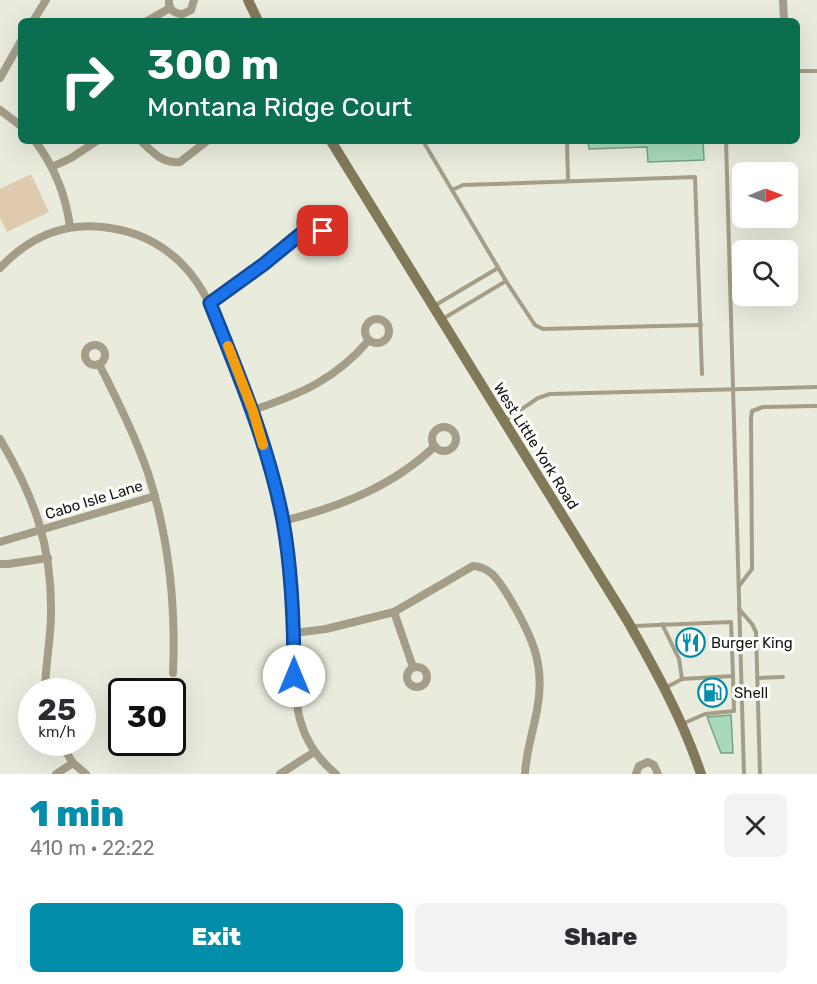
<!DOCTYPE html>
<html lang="en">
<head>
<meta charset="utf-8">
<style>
	:root { --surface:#fff; --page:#f2f2f3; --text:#2b2b33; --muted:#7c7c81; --accent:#028dab }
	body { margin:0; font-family:Rubik,sans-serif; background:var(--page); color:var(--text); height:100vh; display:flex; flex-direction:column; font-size:22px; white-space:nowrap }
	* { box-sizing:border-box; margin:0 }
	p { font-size:20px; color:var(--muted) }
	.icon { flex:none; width:33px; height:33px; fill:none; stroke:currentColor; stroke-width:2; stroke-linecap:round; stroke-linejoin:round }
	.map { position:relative; height:774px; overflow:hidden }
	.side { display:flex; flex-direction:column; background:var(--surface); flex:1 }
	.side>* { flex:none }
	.hud { position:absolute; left:18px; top:18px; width:782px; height:126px; border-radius:9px; box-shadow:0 6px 24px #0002; background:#0b6e4f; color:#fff; overflow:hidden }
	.needle { width:39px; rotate:89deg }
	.controls { position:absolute; left:732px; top:162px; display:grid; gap:12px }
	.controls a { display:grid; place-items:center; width:66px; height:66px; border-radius:9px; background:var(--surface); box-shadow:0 6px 24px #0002; font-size:30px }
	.speed { position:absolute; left:18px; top:678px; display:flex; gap:12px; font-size:30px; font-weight:700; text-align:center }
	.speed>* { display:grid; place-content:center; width:78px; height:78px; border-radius:50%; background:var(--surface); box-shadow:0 6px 24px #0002; line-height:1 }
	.speed small { font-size:15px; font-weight:400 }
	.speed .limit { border:3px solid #111; border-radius:9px; background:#fff; color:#111 }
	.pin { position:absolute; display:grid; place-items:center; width:51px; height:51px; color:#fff; margin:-26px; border-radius:12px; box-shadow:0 3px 9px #0006 }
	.me { position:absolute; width:66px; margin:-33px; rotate:0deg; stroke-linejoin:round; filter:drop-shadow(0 0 4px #0008) }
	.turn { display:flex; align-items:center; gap:21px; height:126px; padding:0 30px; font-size:27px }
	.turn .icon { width:78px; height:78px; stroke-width:2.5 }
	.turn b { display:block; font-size:42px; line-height:51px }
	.round { display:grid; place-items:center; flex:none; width:63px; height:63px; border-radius:9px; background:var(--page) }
	.headline { display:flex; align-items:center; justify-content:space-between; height:102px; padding:0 30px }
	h1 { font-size:36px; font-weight:800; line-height:45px; color:var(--accent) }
	.cta { display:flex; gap:12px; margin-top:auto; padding:12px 30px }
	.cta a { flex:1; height:69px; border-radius:9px; background:var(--accent); color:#fff; font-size:24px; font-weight:800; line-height:69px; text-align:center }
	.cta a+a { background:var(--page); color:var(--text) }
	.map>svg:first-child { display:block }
	.green { fill:#dfcab0 }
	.water { fill:#a7daba; stroke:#7b9f87; stroke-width:1.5 }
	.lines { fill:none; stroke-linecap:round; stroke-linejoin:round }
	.lane { stroke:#a49e88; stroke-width:4 }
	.street { stroke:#a49e88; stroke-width:8 }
	.secondary { stroke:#827959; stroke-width:10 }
	.route-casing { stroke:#114b97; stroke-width:15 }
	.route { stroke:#1a73e8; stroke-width:10 }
	.slow { stroke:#f59e0b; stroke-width:10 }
	.labels { text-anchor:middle; stroke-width:6; stroke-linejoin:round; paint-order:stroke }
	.street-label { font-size:15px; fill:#151511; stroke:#fff }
	.poi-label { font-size:15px; fill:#151511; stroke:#fff; text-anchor:start }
</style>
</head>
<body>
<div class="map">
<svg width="817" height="774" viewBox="0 0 817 774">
	<rect width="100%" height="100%" fill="#e9ecdd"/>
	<path class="green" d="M31,174L49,212L7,232L0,218V189Z"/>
	<g class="water">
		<path d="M588,141H703L704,160L648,162L647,147L589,149Z"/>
		<path d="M731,715L733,753H721L707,717Z"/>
	</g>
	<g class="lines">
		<g class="lane">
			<path d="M796,71H817"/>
			<path d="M423,141L506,281L535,325L543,329L701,325"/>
			<path d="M567,141L568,181"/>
			<path d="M726,141L744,774"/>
			<path d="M452,190L463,185L695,177L702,374"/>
			<path d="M434,306L498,268"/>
			<path d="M441,320L506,281"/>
			<path d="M504,421L538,398L550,394L817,387"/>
			<path d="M739,586L752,569L751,419L752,411L763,407L817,406"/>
			<path d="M739,609L752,624L756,632L760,774"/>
			<path d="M662,624L679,659L682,679"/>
			<path d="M634,626L731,622L733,676L682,679L665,688"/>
			<path d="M757,678L783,677"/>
			<path d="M682,724L705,714L734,711L733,676"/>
		</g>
		<g class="street">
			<path d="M169,0C168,9 174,14 183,14L191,10L194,0"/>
			<path d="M783,0L784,21"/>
			<path d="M33,21L46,0"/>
			<path d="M147,21L170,8"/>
			<path d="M0,78L21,41"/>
			<path d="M0,110L21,126"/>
			<path d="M35,141C54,166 66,196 70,227"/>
			<path d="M141,141C153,152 162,164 180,162L207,141"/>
			<path d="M52,167L71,158L97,141"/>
			<circle cx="313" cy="223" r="13"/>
			<path d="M0,268C30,236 66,221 110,228C138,232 162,244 182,264C206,288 217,320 229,351C246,393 259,431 271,475C275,491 281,508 283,524C288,560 293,596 294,632C297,688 287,734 336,774"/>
			<path d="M210,303L264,265L303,232"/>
			<circle cx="377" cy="331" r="12"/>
			<circle cx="95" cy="355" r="10"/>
			<path d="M99,364C117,399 135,435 148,473C169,538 176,605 173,673"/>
			<path d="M253,410C301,394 336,379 369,340"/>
			<circle cx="444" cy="439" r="12"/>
			<path d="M0,439C34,496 52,546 51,613C51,640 45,665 45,692"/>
			<path d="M283,521C339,507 392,487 435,446"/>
			<path d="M0,542L155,496"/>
			<path d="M0,564H8L48,558"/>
			<path d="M394,612L413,667"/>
			<path d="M294,633L326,629L394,612L473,566C492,567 499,582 509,597C532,636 546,665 537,710C533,732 526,752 525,774"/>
			<circle cx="417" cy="677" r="10"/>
			<path d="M60,742L73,763L86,774"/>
			<path d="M56,774L73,763"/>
			<path d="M280,774L314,752"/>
			<path d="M636,774L639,766L648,762L654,765L658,774"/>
		</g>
		<g class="secondary">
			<path d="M248,0L258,21"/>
			<path d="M331,141L627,620C655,669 683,720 701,774"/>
		</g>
	</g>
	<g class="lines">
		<defs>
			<path id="route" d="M294,676C294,625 292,571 283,521C269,446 238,373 210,303L264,264L303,232C310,237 316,237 323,231"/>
		</defs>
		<use href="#route" class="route-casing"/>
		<use href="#route" class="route"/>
		<path class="slow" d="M228,346L253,411L263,445"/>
	</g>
	<defs>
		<symbol id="restaurant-ring" viewBox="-11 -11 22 22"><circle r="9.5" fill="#fff" stroke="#028dab" stroke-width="1.5"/><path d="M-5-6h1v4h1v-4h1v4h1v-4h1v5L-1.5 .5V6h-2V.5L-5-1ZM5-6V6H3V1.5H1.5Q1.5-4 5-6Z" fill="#028dab"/></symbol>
		<symbol id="fuel-ring" viewBox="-11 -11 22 22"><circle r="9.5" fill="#fff" stroke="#028dab" stroke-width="1.5"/><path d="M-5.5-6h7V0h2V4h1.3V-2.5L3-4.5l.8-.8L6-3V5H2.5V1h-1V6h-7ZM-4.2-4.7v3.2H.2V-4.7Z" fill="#028dab"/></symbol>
	</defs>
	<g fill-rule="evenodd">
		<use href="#restaurant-ring" x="674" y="626" width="33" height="33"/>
		<use href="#fuel-ring" x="696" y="676" width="33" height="33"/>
	</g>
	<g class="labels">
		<g class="street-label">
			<text transform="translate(536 446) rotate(58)" y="5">West Little York Road</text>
			<text transform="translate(94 500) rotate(-17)" y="5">Cabo Isle Lane</text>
		</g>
		<g class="poi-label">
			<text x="711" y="648">Burger King</text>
			<text x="734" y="698">Shell</text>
		</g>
	</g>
</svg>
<div class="controls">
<a><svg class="needle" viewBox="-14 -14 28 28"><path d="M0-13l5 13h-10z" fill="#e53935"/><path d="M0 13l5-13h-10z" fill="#7c7c81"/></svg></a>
<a><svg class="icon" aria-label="search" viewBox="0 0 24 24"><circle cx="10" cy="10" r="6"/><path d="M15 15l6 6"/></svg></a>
</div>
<div class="speed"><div>25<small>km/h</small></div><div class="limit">30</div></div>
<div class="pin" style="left:323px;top:231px;background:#d93025"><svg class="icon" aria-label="arrive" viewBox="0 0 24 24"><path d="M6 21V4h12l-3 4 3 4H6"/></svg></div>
<svg class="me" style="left:294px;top:676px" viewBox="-20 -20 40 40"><circle r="19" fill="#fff"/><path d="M0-13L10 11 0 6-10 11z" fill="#1a73e8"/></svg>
<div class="hud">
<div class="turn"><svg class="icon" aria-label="right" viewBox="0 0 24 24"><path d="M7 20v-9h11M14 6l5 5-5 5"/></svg><div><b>300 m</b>Montana Ridge Court</div></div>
</div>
</div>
<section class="side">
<div class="headline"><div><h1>1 min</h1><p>410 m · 22:22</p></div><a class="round"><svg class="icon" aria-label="close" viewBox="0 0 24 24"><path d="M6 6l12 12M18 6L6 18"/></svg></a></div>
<div class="cta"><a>Exit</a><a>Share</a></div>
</section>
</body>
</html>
